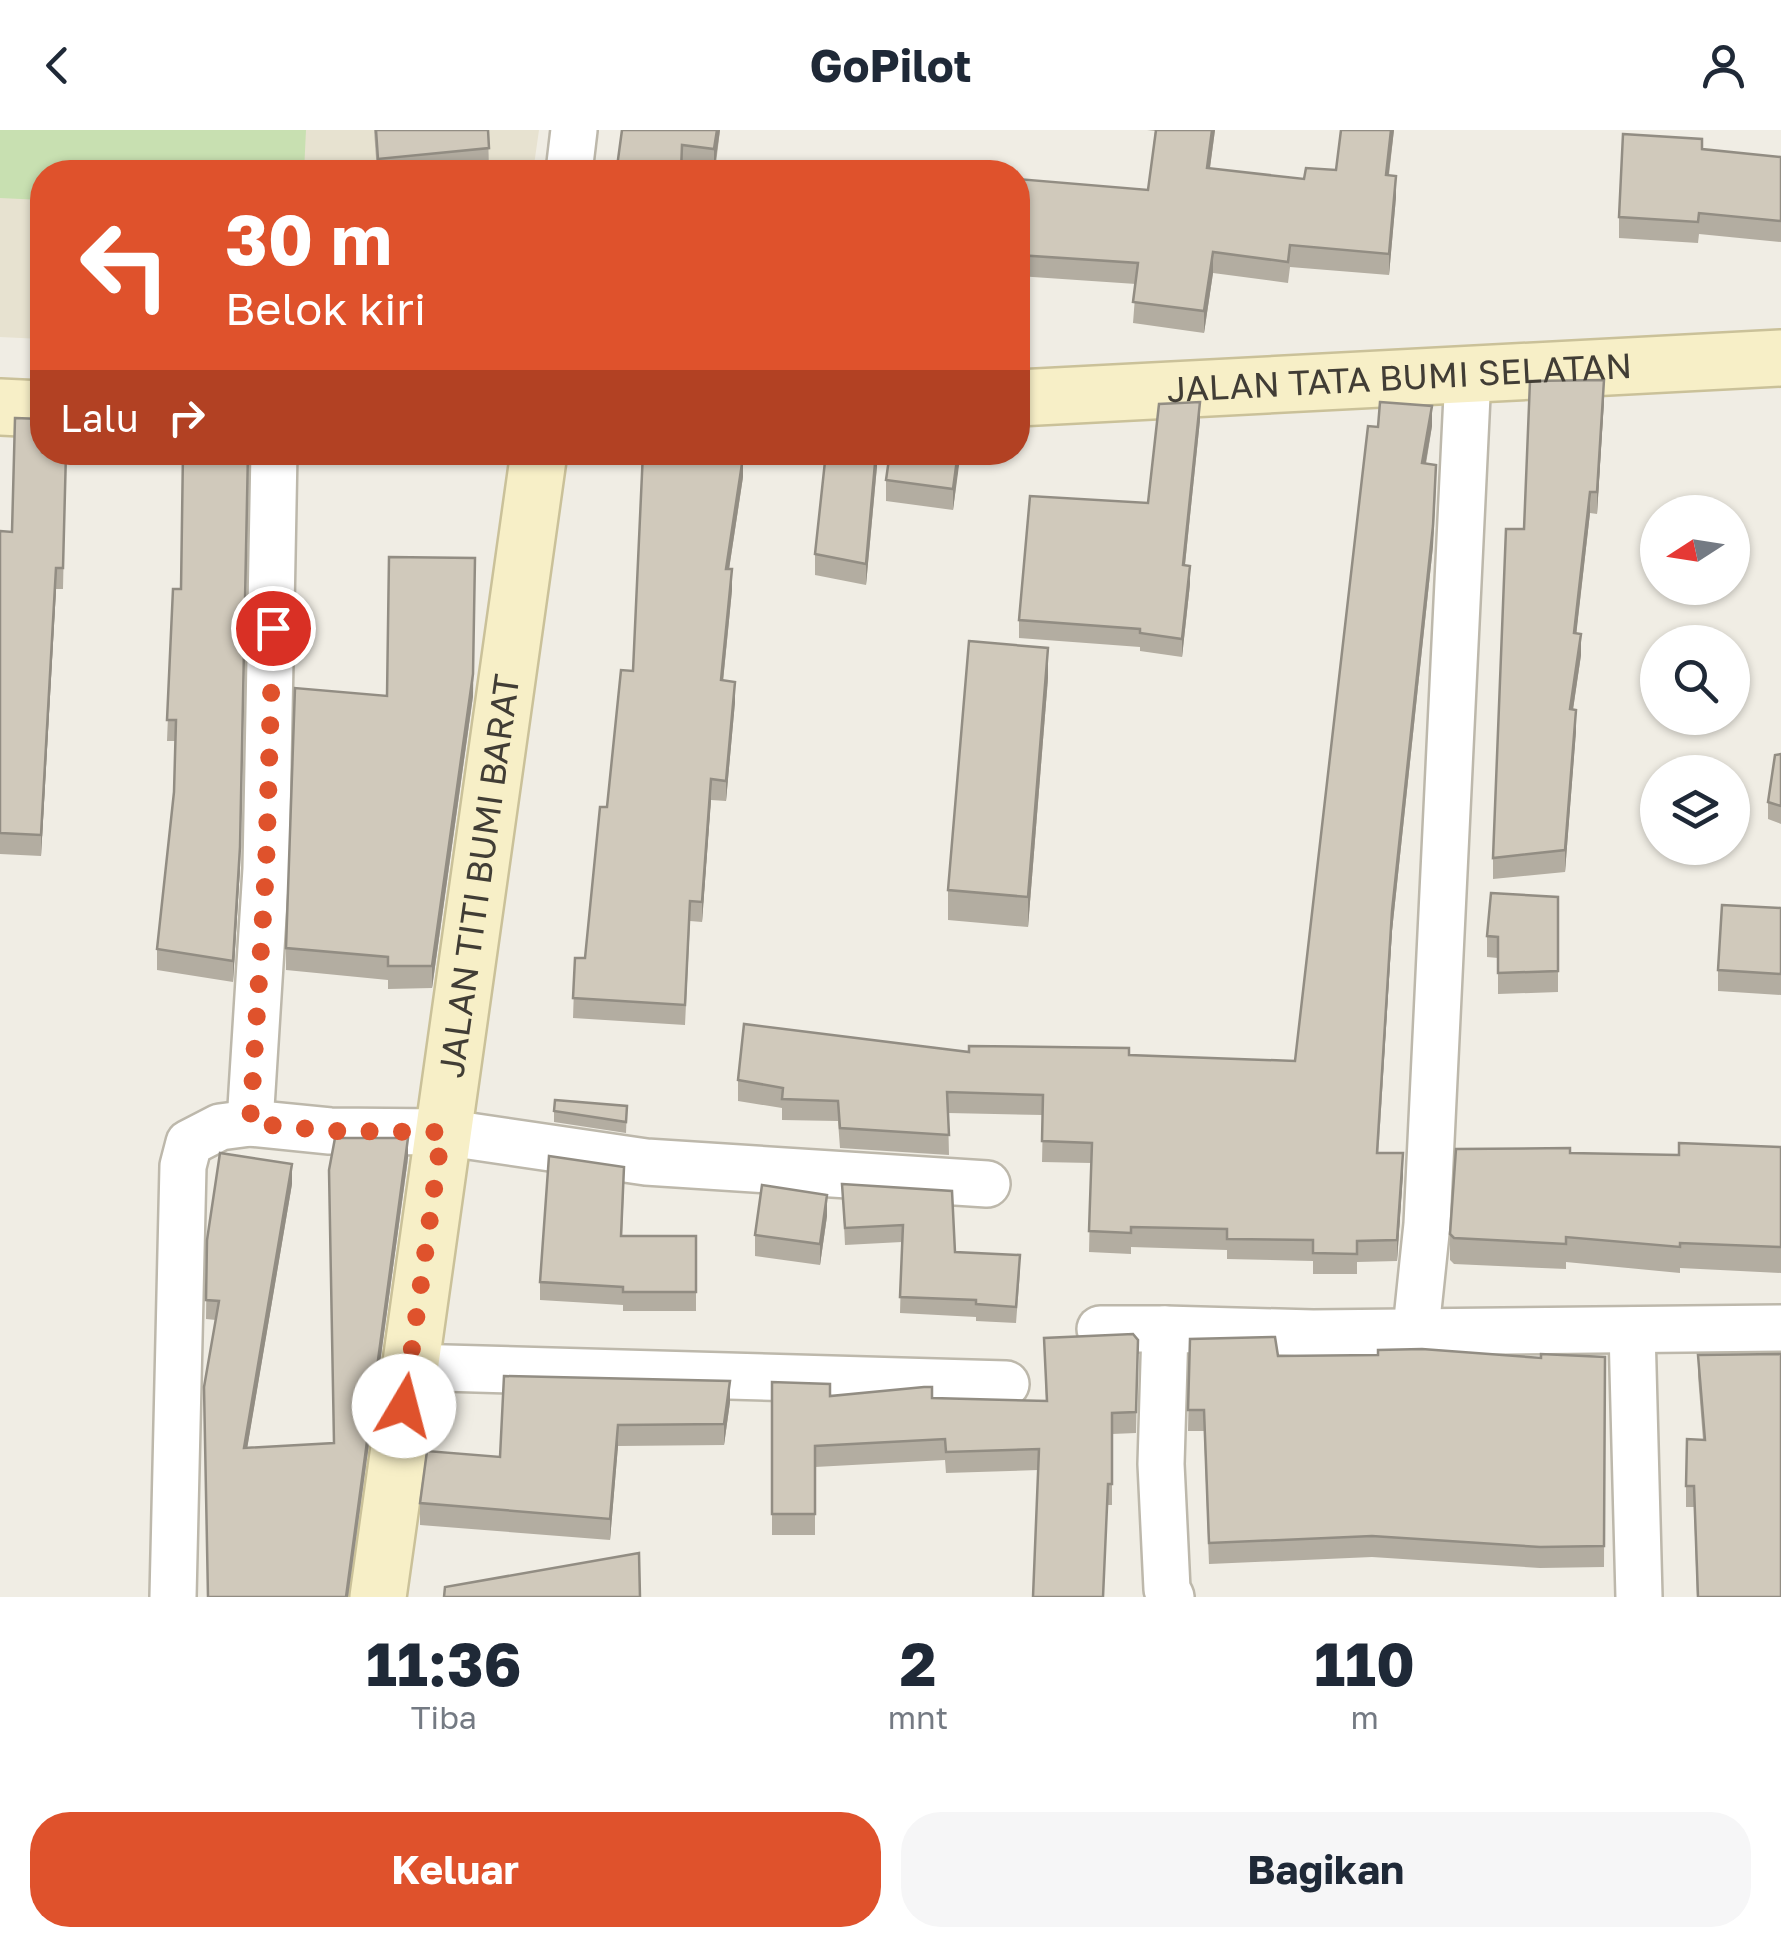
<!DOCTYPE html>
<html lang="id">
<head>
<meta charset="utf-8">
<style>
	:root { --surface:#fff; --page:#f6f6f7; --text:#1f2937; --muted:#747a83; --accent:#df522c }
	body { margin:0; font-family:"Golos Text",sans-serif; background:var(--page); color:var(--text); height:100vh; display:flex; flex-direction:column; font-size:38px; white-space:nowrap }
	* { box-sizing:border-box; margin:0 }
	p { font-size:32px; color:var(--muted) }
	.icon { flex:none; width:55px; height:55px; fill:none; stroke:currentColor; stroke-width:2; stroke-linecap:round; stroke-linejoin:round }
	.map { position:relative; height:1467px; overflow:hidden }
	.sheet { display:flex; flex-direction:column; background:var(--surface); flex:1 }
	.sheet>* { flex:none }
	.hud { position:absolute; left:30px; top:30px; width:1000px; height:305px; border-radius:40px; box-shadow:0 2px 8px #0004; background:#df522c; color:#fff; overflow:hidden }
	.needle { width:65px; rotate:258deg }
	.controls { position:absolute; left:1640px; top:365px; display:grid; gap:20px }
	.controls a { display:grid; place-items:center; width:110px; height:110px; border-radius:50%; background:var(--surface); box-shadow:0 2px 8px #0004; font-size:50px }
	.pin { position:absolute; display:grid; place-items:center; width:85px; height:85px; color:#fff; margin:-42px; border:5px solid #fff; border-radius:50%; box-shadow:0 2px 10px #0007 }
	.me { position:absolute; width:110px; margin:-55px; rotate:8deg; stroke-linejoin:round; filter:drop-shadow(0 0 8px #0008) }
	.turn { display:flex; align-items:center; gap:35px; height:210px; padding:0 30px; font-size:45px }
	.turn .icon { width:130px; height:130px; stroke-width:2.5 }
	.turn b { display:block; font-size:70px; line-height:85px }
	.then { display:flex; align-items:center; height:95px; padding:0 30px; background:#0003; gap:20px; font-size:38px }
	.eta { display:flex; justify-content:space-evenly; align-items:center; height:170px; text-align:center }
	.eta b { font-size:60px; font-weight:700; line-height:70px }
	.action { display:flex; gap:20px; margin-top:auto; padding:20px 30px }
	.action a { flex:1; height:115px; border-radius:40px; background:var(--accent); color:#fff; font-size:40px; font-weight:700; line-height:115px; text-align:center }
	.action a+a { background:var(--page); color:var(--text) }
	header { display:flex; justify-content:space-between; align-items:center; height:130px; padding:0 30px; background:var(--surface); font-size:45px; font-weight:700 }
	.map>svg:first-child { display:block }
	.education { fill:#e7e2d0 }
	.green { fill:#c8e0b1 }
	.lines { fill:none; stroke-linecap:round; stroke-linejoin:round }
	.street-casing { stroke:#bdb8ab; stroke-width:50 }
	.secondary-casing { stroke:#cac199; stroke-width:60 }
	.street { stroke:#fff; stroke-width:45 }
	.secondary { stroke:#f7efc7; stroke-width:55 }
	.wall { fill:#b3ada1 }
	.shaded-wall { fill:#928d83 }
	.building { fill:#d0c9bb; stroke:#928d83; stroke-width:2.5 }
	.route { stroke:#df522c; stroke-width:18; stroke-dasharray:0 32.4 }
	.labels { text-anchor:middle; stroke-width:8; stroke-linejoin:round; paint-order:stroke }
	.street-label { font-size:35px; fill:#413d35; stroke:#fff }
</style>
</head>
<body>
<header><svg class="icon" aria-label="back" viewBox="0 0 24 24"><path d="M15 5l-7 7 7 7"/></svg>GoPilot<svg class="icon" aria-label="person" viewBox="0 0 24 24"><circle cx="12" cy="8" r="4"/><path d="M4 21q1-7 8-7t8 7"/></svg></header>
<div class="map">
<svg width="1781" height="1467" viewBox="0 0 1781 1467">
	<rect width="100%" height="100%" fill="#f0ede4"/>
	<path class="education" d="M0,0H539L533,42H42V209L0,207Z"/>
	<path class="green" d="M0,0H306L304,42H42V70L0,68Z"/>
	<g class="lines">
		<defs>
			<g id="street">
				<path d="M569,42L574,0"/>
				<path d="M250,993L266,739L274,322"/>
				<path d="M1100,1199H1165"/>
				<path d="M1416,1199L1427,1094L1468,245"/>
				<path d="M1632,1200L1639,1467"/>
				<path d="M409,1237L1006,1254"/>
				<path d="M173,1467L183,1036L189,1013L220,997L250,993L330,1001L442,1002L646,1032L987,1054"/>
				<path d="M1171,1467L1167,1459L1161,1334L1165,1199L1313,1203L1781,1198"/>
			</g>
			<g id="secondary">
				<path id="s1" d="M1018,268L1781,228"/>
				<path d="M0,277L42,279"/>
				<path id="s2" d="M378,1467L539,322"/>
			</g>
		</defs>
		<use href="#street" class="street-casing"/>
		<use href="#secondary" class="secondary-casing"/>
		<use href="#street" class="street"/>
		<use href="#secondary" class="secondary"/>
	</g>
	<g class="wall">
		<path d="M374,0H488L489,42H377Z"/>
		<path d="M622,0H720L715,42H579L617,37Z"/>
		<path d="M1147,0H1215L1210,38L1304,49L1336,40L1394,0L1389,45L1396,67L1389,145L1290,137L1288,153L1213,143L1204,203L1133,193L1136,154L1018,146V49L1148,60L1155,1Z"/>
		<path d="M1702,19L1781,27V112L1699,104L1698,113L1619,108V87Z"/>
		<path d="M1604,271L1597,384L1590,383L1576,504L1581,525L1573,579L1576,601L1565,742L1493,749V728Z"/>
		<path d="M1200,290L1185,435L1190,454L1182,527L1140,521V517L1019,508V490L1148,373Z"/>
		<path d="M1432,296L1426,334L1436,355L1433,416L1392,801L1378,1023L1403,1044L1397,1131L1357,1132V1144H1313V1131L1227,1129V1120L1131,1117V1124L1089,1122L1091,1033L1042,1032L1043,985L948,983L949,1025L840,1018L838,991L782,990V978L738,971V950L969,922L1129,925L1295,931L1378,297Z"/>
		<path d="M66,322L63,459H56L41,726L0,724V401L12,402Z"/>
		<path d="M960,322L953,380L886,371V350Z"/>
		<path d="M877,336L866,455L815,445V424Z"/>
		<path d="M743,347L729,439L732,460L723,551L735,572L726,671L711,670L702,792L690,791L685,895L573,888L575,828H585L607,677L633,541Z"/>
		<path d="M173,459L240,738L233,852L157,840V819L174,662L175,611H167Z"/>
		<path d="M1048,548L1028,797L948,790V760Z"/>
		<path d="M387,566H473L432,858L388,859V850L286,840V818Z"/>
		<path d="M1781,624V694L1768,689V672Z"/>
		<path d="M1558,767V862L1498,864V828L1487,827V806Z"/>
		<path d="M1781,778V865L1718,861V840Z"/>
		<path d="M627,976L626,1003L554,992V981Z"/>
		<path d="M1781,1017V1143L1680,1138V1143L1566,1132V1139L1454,1134L1450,1130V1104L1570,1023L1679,1025Z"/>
		<path d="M408,1028L348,1467H208L216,1190L206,1189L207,1110L292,1054L247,1318L334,1313Z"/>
		<path d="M842,1054L955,1122L1020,1142L1016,1193L976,1191V1187L900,1183L902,1112L845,1115Z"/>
		<path d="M624,1055L622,1106H696V1181H623V1175L540,1170V1152Z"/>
		<path d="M827,1086L820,1135L755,1126V1105Z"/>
		<path d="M1044,1208L1138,1210L1136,1303L1112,1304V1375H1108L1038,1340L946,1343L945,1330L815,1337V1405H772V1252L830,1266L1046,1271Z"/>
		<path d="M1190,1209L1278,1226L1541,1228L1605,1227L1604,1437L1540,1438L1372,1427L1209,1434L1204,1301H1188Z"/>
		<path d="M1698,1225L1781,1467H1697L1694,1377H1686V1356L1703,1310L1698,1246Z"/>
		<path d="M504,1246L730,1272L724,1315L618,1316L610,1410L420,1395V1373L500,1327Z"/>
	</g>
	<g class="shaded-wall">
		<path d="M717,0H720L714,42V19Z"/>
		<path d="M1212,0H1215L1207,59V38Z"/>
		<path d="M1391,0H1394L1386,66V45Z"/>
		<path d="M1396,46V67L1389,145V124Z"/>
		<path d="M1213,122V143L1204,203V181Z"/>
		<path d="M1604,250V271L1597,384V362Z"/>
		<path d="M1200,272V290L1183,453V435Z"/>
		<path d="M1432,276V296L1422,354V333Z"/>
		<path d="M249,322L240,738L233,852V831Z"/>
		<path d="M877,322V336L866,455V434Z"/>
		<path d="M958,322H960V328L953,380V359Z"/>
		<path d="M743,327V347L726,459V439Z"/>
		<path d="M1436,335L1433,416L1392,801L1377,1044L1392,781Z"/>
		<path d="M1590,362V383L1574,524V503Z"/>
		<path d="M475,428L473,566L432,858V836Z"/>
		<path d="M1190,436V454L1182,527V509Z"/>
		<path d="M56,438V459L41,726V705Z"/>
		<path d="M732,439V460L721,571V550Z"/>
		<path d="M1581,504V525L1570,600V579Z"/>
		<path d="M1048,518V548L1028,797V767Z"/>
		<path d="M735,552V572L726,671V651Z"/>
		<path d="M1576,580V601L1565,742V720Z"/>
		<path d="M711,649V670L702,792V772Z"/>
		<path d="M408,1008V1028L348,1467H346Z"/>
		<path d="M1403,1023V1044L1397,1131V1110Z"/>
		<path d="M292,1034V1054L244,1337V1318Z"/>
		<path d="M827,1065V1086L820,1135V1114Z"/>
		<path d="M730,1251V1272L724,1315V1294Z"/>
		<path d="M618,1295V1316L610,1410V1389Z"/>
	</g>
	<g class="building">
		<path d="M376,0H488L489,18L378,29Z"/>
		<path d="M622,0H717L714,19L682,15L681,42H579L580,39L586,35L617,37Z"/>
		<path d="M1156,0H1212L1207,38L1304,49L1306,38L1336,40L1341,0H1391L1386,45L1396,46L1389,124L1290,115L1288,132L1213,122L1204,181L1133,172L1138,133L1018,125V49L1148,60Z"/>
		<path d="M1623,4L1702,9V19L1781,27V91L1699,83L1698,92L1619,87Z"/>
		<path d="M1604,250L1597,362H1590L1574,503L1581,504L1570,579L1576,580L1565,720L1493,728L1506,399H1524L1530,251Z"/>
		<path d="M1200,272L1183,435L1190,436L1182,509L1140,503V499L1019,490L1030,366L1148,373L1159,274Z"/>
		<path d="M1380,272L1432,276L1422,333L1436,335L1433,396L1392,781L1377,1023H1403L1397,1110L1357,1111V1124L1313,1123V1110L1227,1109V1099L1131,1097V1103L1089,1101L1092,1013L1042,1011L1043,965L947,962L949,1005L840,998L838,971L782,969L783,958L738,950L744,894L969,922V916L1129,918V925L1295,931L1368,296L1378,297Z"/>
		<path d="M15,288L42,289V322H66L63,438H56L41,705L0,703V401L12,402Z"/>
		<path d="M183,322H248L240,717L233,831L157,819L174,662L176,590H167L173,459H181Z"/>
		<path d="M643,322H701L743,327L726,439H732L721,550L735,552L726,651L711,649L702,772L690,771L685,875L573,868L575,828H585L600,677H607L621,540L633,541Z"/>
		<path d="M826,322H876L866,434L815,424Z"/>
		<path d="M890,322H958L953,359L886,350Z"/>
		<path d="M389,427L475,428L473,544L432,836H388V827L286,818L295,558L387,566Z"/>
		<path d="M969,511L1048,518L1028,767L948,760Z"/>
		<path d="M1781,624V676L1768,672L1775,625Z"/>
		<path d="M1491,763L1558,767V841L1498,843V807L1487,806Z"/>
		<path d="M1722,775L1781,778V844L1718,840Z"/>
		<path d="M555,970L627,976L626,992L554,981Z"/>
		<path d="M335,1008H408L346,1467H208L204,1257L219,1171L206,1170L207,1110L220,1023L292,1034L244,1318L334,1313L329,1040Z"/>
		<path d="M1679,1013L1781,1017V1117L1680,1113V1117L1566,1107V1114L1454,1108L1450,1104L1456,1019L1570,1018V1023L1679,1025Z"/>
		<path d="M549,1026L624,1037L621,1106H696V1162H623V1157L540,1152Z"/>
		<path d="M842,1054L952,1061L955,1122L1020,1125L1016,1177L976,1174V1170L900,1167L903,1095L845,1098Z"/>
		<path d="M762,1055L827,1065L820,1114L755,1105Z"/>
		<path d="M1133,1204L1138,1210L1136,1282L1112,1283V1354H1108L1103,1467H1033L1039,1319L946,1322L945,1309L815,1316V1384H772V1252L830,1254V1266L924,1257H932V1268L1047,1271L1044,1208Z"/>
		<path d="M1275,1207L1278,1226L1378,1225V1220L1422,1219L1541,1228V1224L1605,1227L1604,1416L1540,1417L1372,1406L1209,1413L1204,1280H1188L1190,1209Z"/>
		<path d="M1781,1224V1467H1698L1694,1356H1686L1687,1309L1705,1310L1698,1225Z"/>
		<path d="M504,1246L730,1251L724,1294L618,1295L610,1389L420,1373L427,1321L500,1327Z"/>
		<path d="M639,1423L640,1467H444L445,1457Z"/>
	</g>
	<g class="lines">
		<path class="route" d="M273,498L266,739L250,993L330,1001L442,1002L404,1276"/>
	</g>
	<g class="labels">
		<g class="street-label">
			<text dy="12" stroke="none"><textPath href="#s1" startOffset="382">JALAN TATA BUMI SELATAN</textPath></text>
			<text dy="12" stroke="none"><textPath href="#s2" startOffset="728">JALAN TITI BUMI BARAT</textPath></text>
		</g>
	</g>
</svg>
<div class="controls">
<a><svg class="needle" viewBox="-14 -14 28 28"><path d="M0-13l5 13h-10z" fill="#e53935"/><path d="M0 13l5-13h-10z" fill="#747a83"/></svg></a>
<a><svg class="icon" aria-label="search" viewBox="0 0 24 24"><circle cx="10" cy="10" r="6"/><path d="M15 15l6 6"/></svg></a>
<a><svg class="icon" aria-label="layers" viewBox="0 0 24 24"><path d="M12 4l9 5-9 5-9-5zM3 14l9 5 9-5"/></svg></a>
</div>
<div class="pin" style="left:273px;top:498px;background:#d93025"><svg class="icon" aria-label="arrive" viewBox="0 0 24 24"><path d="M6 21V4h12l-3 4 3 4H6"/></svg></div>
<svg class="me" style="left:404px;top:1276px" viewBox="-20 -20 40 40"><circle r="19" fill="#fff"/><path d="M0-13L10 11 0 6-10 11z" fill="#df522c"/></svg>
<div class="hud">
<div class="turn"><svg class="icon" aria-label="left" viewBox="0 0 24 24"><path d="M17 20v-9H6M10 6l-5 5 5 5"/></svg><div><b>30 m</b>Belok kiri</div></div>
<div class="then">Lalu<svg class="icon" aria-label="right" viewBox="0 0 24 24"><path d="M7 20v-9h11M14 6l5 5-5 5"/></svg></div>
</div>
</div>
<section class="sheet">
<div class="eta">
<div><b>11:36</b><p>Tiba</p></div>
<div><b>2</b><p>mnt</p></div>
<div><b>110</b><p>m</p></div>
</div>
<div class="action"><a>Keluar</a><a>Bagikan</a></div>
</section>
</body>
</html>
